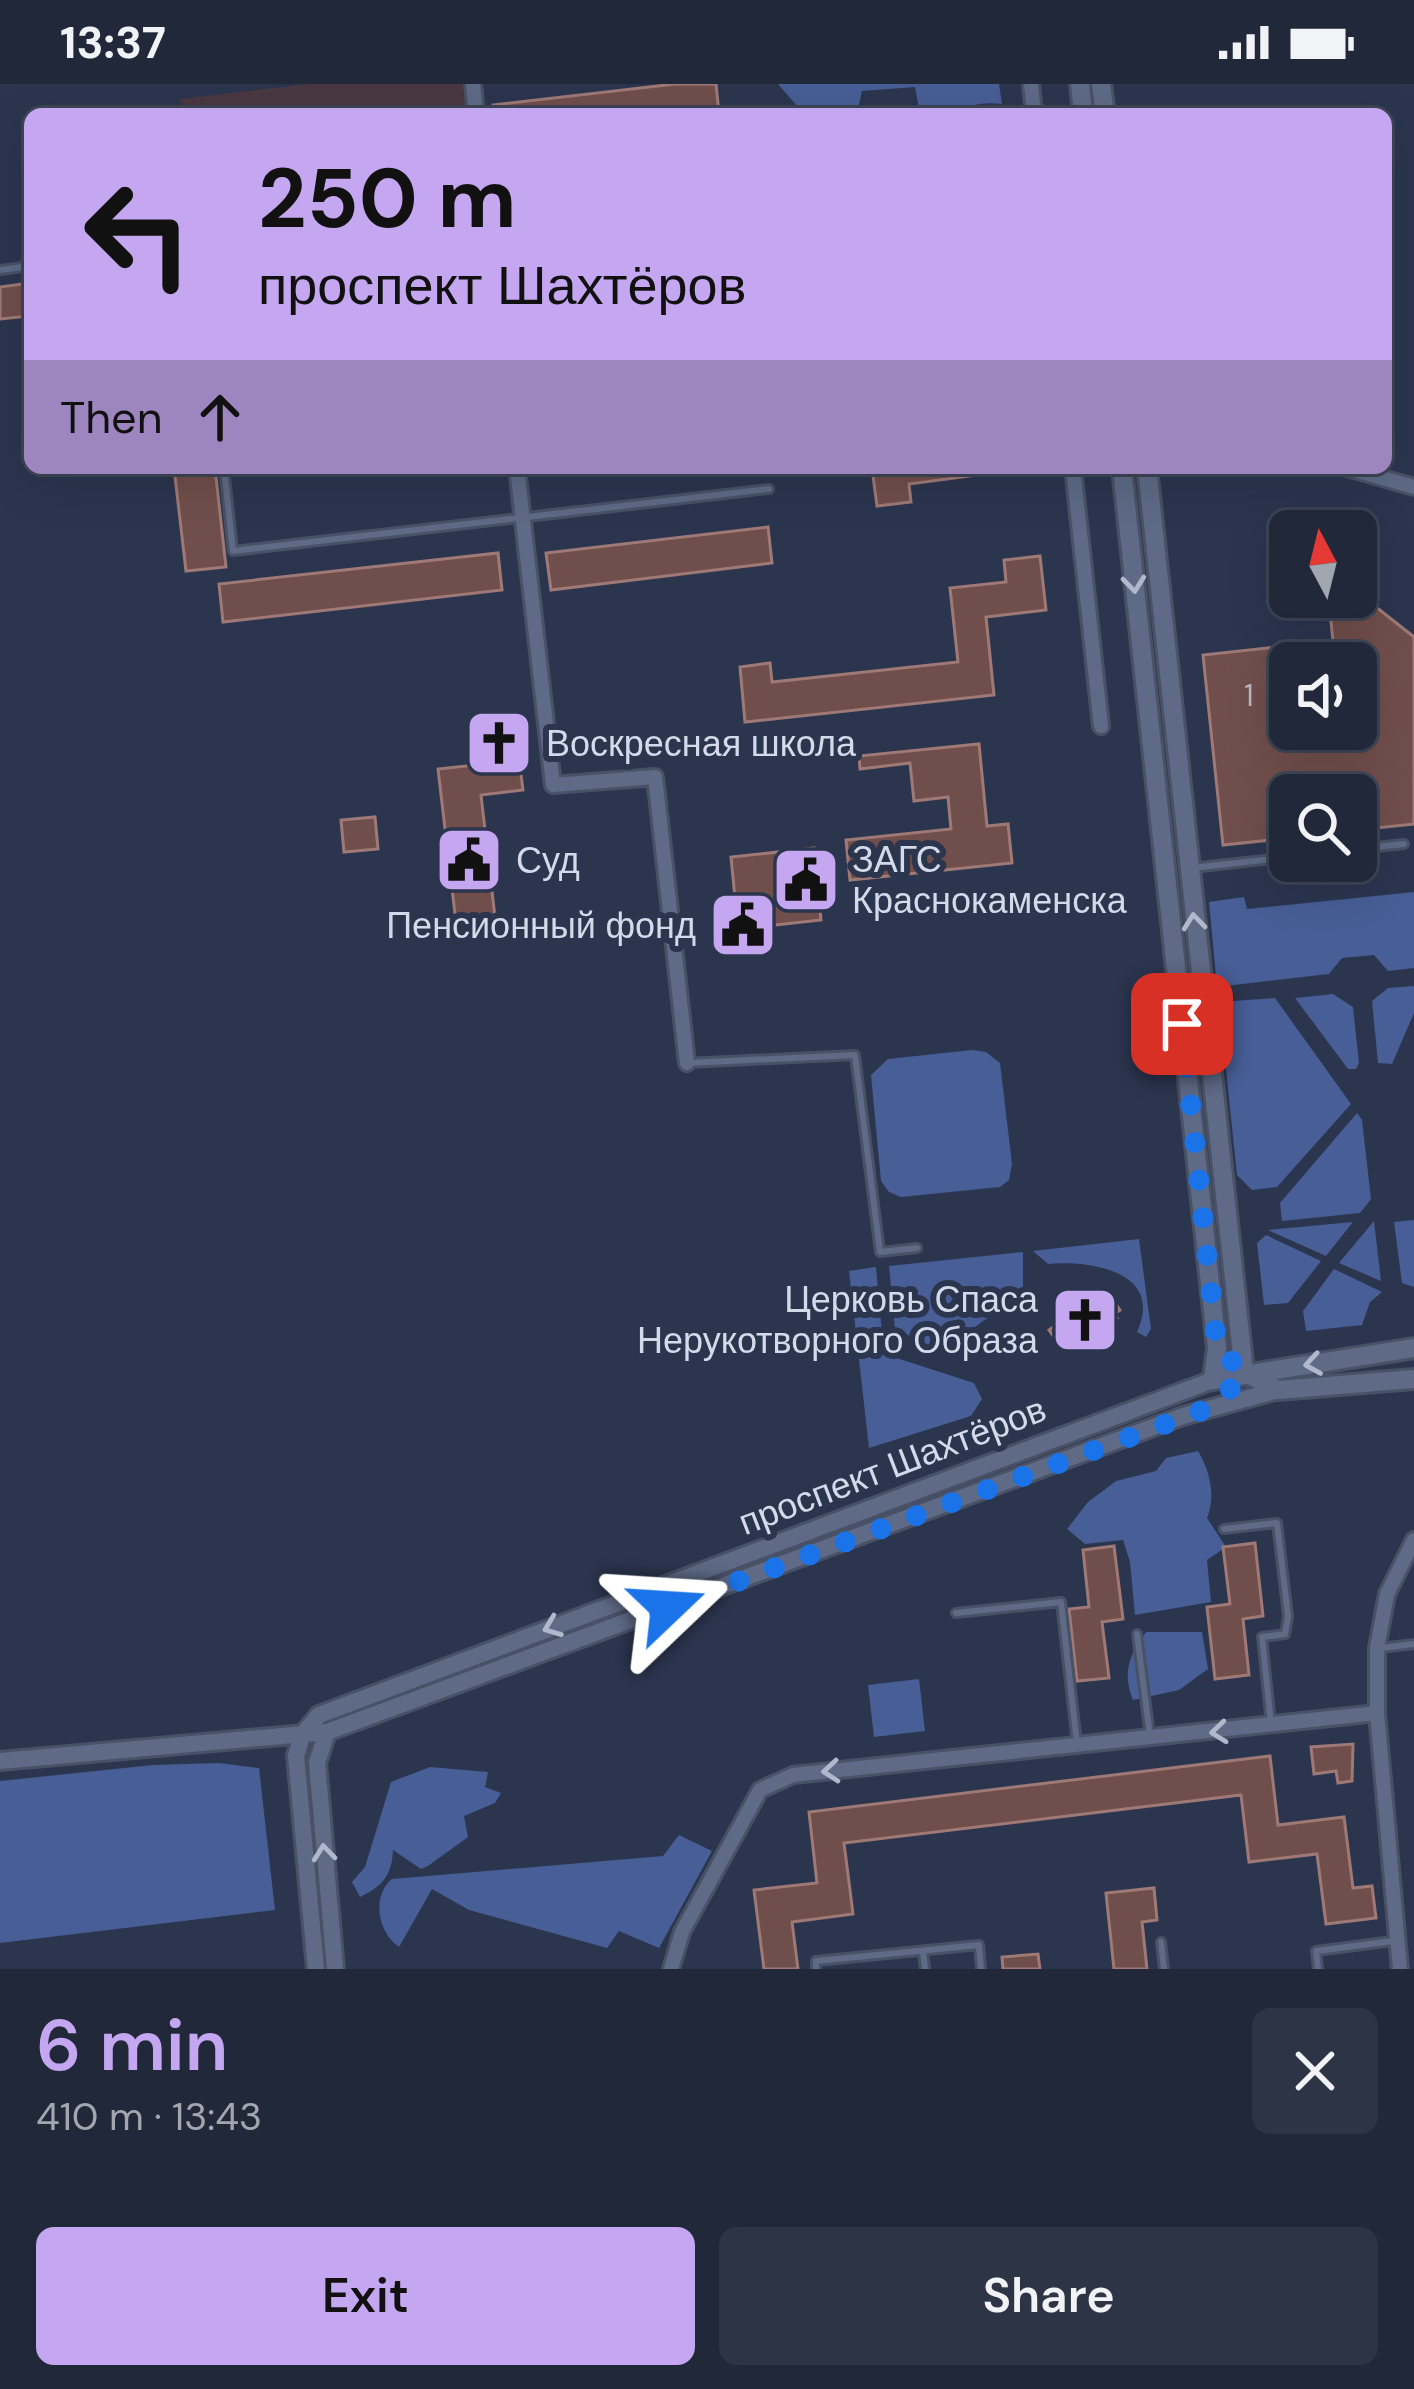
<!DOCTYPE html>
<html lang="en">
<head>
<meta charset="utf-8">
<style>
	:root { --surface:#20283a; --page:#2d3445; --text:#f1f3f6; --muted:#a2a6af; --line:#3d4454; --accent:#c5a7f1 }
	body { margin:0; font-family:"DM Sans",sans-serif; background:var(--page); color:var(--text); height:100vh; display:flex; flex-direction:column; font-size:45px; white-space:nowrap }
	* { box-sizing:border-box; margin:0 }
	p { font-size:39px; color:var(--muted) }
	.icon { flex:none; width:66px; height:66px; fill:none; stroke:currentColor; stroke-width:2; stroke-linecap:round; stroke-linejoin:round }
	.map { position:relative; height:1885px; overflow:hidden }
	.panel { display:flex; flex-direction:column; background:var(--surface); flex:1 }
	.panel>* { flex:none }
	.top-card { position:absolute; left:24px; top:24px; width:1368px; height:366px; border-radius:18px; box-shadow:0 12px 48px #0002,0 0 0 3px var(--line); background:#c5a7f1; color:#111; overflow:hidden }
	.needle { width:78px; rotate:353deg }
	.fabs { position:absolute; left:1269px; top:426px; display:grid; gap:24px }
	.fabs a { display:grid; place-items:center; width:108px; height:108px; border-radius:18px; background:var(--surface); box-shadow:0 12px 48px #0002,0 0 0 3px var(--line); font-size:60px }
	.pin { position:absolute; display:grid; place-items:center; width:102px; height:102px; color:#fff; margin:-51px; border-radius:24px; box-shadow:0 6px 18px #0006 }
	.me { position:absolute; width:132px; margin:-66px; rotate:70deg; stroke-linejoin:round; filter:drop-shadow(0 0 9px #0008) }
	.turn { display:flex; align-items:center; gap:42px; height:252px; padding:0 36px; font-size:54px }
	.turn .icon { width:156px; height:156px; stroke-width:2.5 }
	.turn b { display:block; font-size:84px; line-height:102px }
	.then { display:flex; align-items:center; height:114px; padding:0 36px; background:#0003; gap:24px; font-size:45px }
	.round { display:grid; place-items:center; flex:none; width:126px; height:126px; border-radius:18px; background:var(--page) }
	.headline { display:flex; align-items:center; justify-content:space-between; height:204px; padding:0 36px }
	h1 { font-size:72px; font-weight:600; line-height:90px; color:var(--accent) }
	.primary-button { display:flex; gap:24px; margin-top:auto; padding:24px 36px }
	.primary-button a { flex:1; height:138px; border-radius:18px; background:var(--accent); color:#111; font-size:48px; font-weight:600; line-height:138px; text-align:center }
	.primary-button a+a { background:var(--page); color:var(--text) }
	.status { display:flex; justify-content:space-between; align-items:center; height:84px; padding:0 60px; background:var(--surface); direction:ltr }
	.status svg { height:33px; fill:currentColor }
	.map>svg:first-child { display:block }
	.education { fill:#493742 }
	.green { fill:#475e96 }
	.building { fill:#704e4b; stroke:#9e7975; stroke-width:3; fill-rule:evenodd }
	.lines { fill:none; stroke-linecap:round; stroke-linejoin:round }
	.service-casing { stroke:#495166; stroke-width:12 }
	.minor-casing { stroke:#495166; stroke-width:20 }
	.tertiary-casing { stroke:#495166; stroke-width:22 }
	.secondary-casing { stroke:#495166; stroke-width:24 }
	.service { stroke:#5e6a86; stroke-width:6 }
	.minor { stroke:#5e6a86; stroke-width:14 }
	.tertiary { stroke:#5e6a86; stroke-width:16 }
	.secondary { stroke:#5e6a86; stroke-width:18 }
	.oneway { stroke:#b0b8cc }
	.route { stroke:#1a73e8; stroke-width:21; stroke-dasharray:0 37.8 }
	.labels { text-anchor:middle; stroke-width:12; stroke-linejoin:round; paint-order:stroke }
	.number-label { font-size:30px; fill:#bab7c2 }
	.poi-label { font-size:36px; fill:#d3daea; stroke:#2b354e; text-anchor:start }
	.street-label { font-size:36px; fill:#d3daea; stroke:#2b354e }
</style>
</head>
<body>
<div class="status"><b>13:37</b><svg viewBox="0 0 49 12"><path d="M0 12V9h3v3zM5 12V6h3v6zM10 12V3h3v9zM15 12V0h3v12zM26 1h20v11H26zM47 4h2v5h-2z"/></svg></div>
<div class="map">
<svg width="1414" height="1885" viewBox="0 0 1414 1885">
	<rect width="100%" height="100%" fill="#2b354e"/>
	<path class="education" d="M308,0H463L466,30H182L180,15Z"/>
	<g class="green">
		<path d="M778,0H999L1002,20C972,16 950,30 920,30L915,3L862,7L858,25L863,30H804Z"/>
		<path d="M1414,808V884L1388,887L1374,871L1342,874L1329,890L1217,903L1209,818L1244,813L1247,825Z"/>
		<path d="M1414,902V929L1392,980L1378,979L1372,917L1388,904Z"/>
		<path d="M1333,910L1353,923L1359,979L1356,985H1348L1295,914Z"/>
		<path d="M1275,914L1351,1020L1277,1103L1252,1106L1237,1091L1219,918Z"/>
		<path d="M972,966L986,968L1000,979L1012,1080L1009,1096L1000,1103L901,1113L889,1108L881,1097L871,991L888,975Z"/>
		<path d="M1357,1029L1362,1036L1371,1115L1360,1129L1282,1137L1280,1119Z"/>
		<path d="M1414,1136V1203L1402,1199L1394,1138Z"/>
		<path d="M1374,1137L1381,1197L1339,1179Z"/>
		<path d="M1353,1138L1326,1172L1268,1146Z"/>
		<path d="M1266,1151L1321,1177L1288,1219L1264,1221L1257,1159Z"/>
		<path d="M1139,1155L1151,1245L1146,1253L1137,1248C1165,1187 1089,1176 1048,1180L1033,1167Z"/>
		<path d="M1023,1168V1208L942,1267L895,1245L889,1182Z"/>
		<path d="M876,1183L884,1270L974,1299L982,1315L971,1332L869,1364L849,1187Z"/>
		<path d="M1334,1185L1382,1208L1370,1218L1362,1241L1306,1247L1303,1227Z"/>
		<path d="M1198,1367C1210,1387 1216,1412 1207,1434L1226,1463L1207,1476L1211,1518L1135,1531L1130,1478L1123,1456L1085,1460L1067,1445L1088,1418L1116,1397L1156,1387L1166,1374Z"/>
		<path d="M1146,1548H1202L1208,1585L1179,1606L1133,1616C1122,1588 1129,1572 1146,1548Z"/>
		<path d="M919,1595L925,1647L874,1653L868,1601Z"/>
		<path d="M219,1679L259,1684L275,1826L0,1859V1697L153,1681Z"/>
		<path d="M430,1683L488,1688L485,1703L501,1709L495,1719L464,1732L468,1753L428,1782L421,1785L393,1766C392,1791 383,1802 360,1813L352,1798L365,1783L391,1698Z"/>
		<path d="M679,1751L712,1767L659,1864L619,1847L607,1864L469,1826L432,1805L399,1863C378,1849 371,1812 392,1795L663,1772Z"/>
	</g>
	<g class="building">
		<path d="M675,0H716L719,29L494,30L493,21Z"/>
		<path d="M30,199V232L0,235V203Z"/>
		<path d="M174,384H215L226,483L186,487Z"/>
		<path d="M872,384H969L970,392L909,400L911,418L877,422Z"/>
		<path d="M768,443L772,479L551,506L546,469Z"/>
		<path d="M498,469L502,506L223,538L219,500Z"/>
		<path d="M1040,472L1046,526L986,533L994,611L745,638L740,583L770,579L772,598L958,578L950,504L1006,498L1004,476Z"/>
		<path d="M1376,523L1414,553V740L1356,746V711H1290V754L1223,761L1203,571L1333,557L1330,528ZM1290,579H1356V645H1290Z"/>
		<path d="M513,629L523,706L481,711L496,842L457,847L438,685L485,680L479,633Z"/>
		<path d="M979,660L987,742L1008,740L1012,779L850,796L846,756L951,745L948,713L914,717L910,679L860,685L859,672Z"/>
		<path d="M375,733L378,765L344,768L341,736Z"/>
		<path d="M814,764L821,836L738,845L731,773Z"/>
		<path d="M1106,1206L1120,1226L1114,1230L1117,1234L1073,1265L1070,1261L1063,1266L1049,1246L1056,1241L1054,1237L1098,1207L1100,1210Z"/>
		<path d="M1255,1459L1263,1532L1243,1535L1249,1591L1215,1595L1207,1523L1230,1520L1223,1463Z"/>
		<path d="M1114,1462L1123,1535L1102,1538L1109,1594L1077,1597L1069,1525L1089,1523L1083,1466Z"/>
		<path d="M1353,1660L1352,1697L1338,1699L1336,1687L1314,1690L1311,1663Z"/>
		<path d="M1270,1672L1278,1741L1344,1733L1353,1804L1372,1802L1376,1834L1326,1840L1317,1770L1249,1778L1241,1711L844,1759L853,1830L792,1838L798,1885H764L754,1806L817,1799L809,1728Z"/>
		<path d="M1154,1804L1157,1836L1142,1838L1147,1885H1114L1106,1809Z"/>
		<path d="M1038,1870L1040,1885H1003L1002,1873Z"/>
	</g>
	<g class="lines">
		<defs>
			<g id="service">
				<path d="M0,186L30,182"/>
				<path d="M224,384L233,467L769,405"/>
				<path d="M1356,765L1404,760"/>
				<path d="M1192,784L1290,773"/>
				<path d="M687,979L855,971L880,1168L917,1164"/>
				<path d="M1224,1445L1277,1439L1288,1532L1285,1550L1262,1553L1271,1640"/>
				<path d="M956,1529L1061,1518L1077,1660"/>
				<path d="M1137,1550L1150,1652"/>
				<path d="M1381,1564L1414,1560"/>
				<path d="M1161,1858L1164,1885"/>
				<path d="M923,1867L925,1885"/>
				<path d="M816,1885V1877L979,1861L981,1885"/>
				<path d="M1318,1885L1316,1867L1393,1857"/>
			</g>
			<g id="minor">
				<path d="M473,0L476,30"/>
				<path d="M1031,0L1034,30"/>
				<path d="M517,384L553,701L655,693L687,979"/>
				<path d="M1073,384L1101,642"/>
				<path d="M1347,384L1414,403"/>
				<path d="M671,1885L682,1848L760,1706L793,1691L1377,1629"/>
				<path d="M1400,1885L1377,1629V1564L1387,1510L1414,1456"/>
			</g>
			<g id="tertiary">
				<path d="M327,1648L317,1679L335,1885"/>
				<path d="M0,1677L327,1648L1183,1332L1278,1306"/>
				<path d="M316,1885L296,1672L302,1651L319,1631L1213,1296"/>
			</g>
			<g id="secondary">
				<path d="M1080,0L1083,30"/>
				<path d="M1101,0L1105,30"/>
				<path d="M1122,384L1217,1264L1213,1296L1414,1264"/>
				<path d="M1147,384L1244,1288"/>
				<path d="M1244,1288L1278,1306L1414,1295"/>
			</g>
		</defs>
		<use href="#service" class="service-casing"/>
		<use href="#minor" class="minor-casing"/>
		<use href="#tertiary" class="tertiary-casing"/>
		<use href="#secondary" class="secondary-casing"/>
		<use href="#service" class="service"/>
		<use href="#minor" class="minor"/>
		<use href="#tertiary" class="tertiary"/>
		<use href="#secondary" class="secondary"/>
	</g>
	<defs><path id="oneway-chevron" d="M-2-3.5L2.5 0L-2 3.5" fill="none" stroke-width="1.6" stroke-linecap="round" stroke-linejoin="round" transform="scale(3)"/></defs>
	<g class="oneway">
		<use href="#oneway-chevron" transform="translate(1134 500) rotate(84)"/>
		<use href="#oneway-chevron" transform="translate(1194 838) rotate(-96)"/>
		<use href="#oneway-chevron" transform="translate(1313 1280) rotate(171)"/>
		<use href="#oneway-chevron" transform="translate(552 1543) rotate(159)"/>
		<use href="#oneway-chevron" transform="translate(1219 1648) rotate(174)"/>
		<use href="#oneway-chevron" transform="translate(831 1687) rotate(175)"/>
		<use href="#oneway-chevron" transform="translate(324 1769) rotate(-96)"/>
	</g>
	<g class="lines">
		<path class="route" d="M668,1523L1201,1327L1226,1310L1244,1288L1217,1264L1182,940"/>
	</g>
	<defs>
		<symbol id="church-square" viewBox="-11 -11 22 22"><rect x="-9" y="-9" width="18" height="18" rx="4" fill="#c5a7f1" stroke="#2b354e"/><path d="M-1.2-6h2.4v3.5h3.3v2.4h-3.3V6h-2.4V-.1h-3.3v-2.4h3.3Z" fill="#111"/></symbol>
		<symbol id="civic-square" viewBox="-11 -11 22 22"><rect x="-9" y="-9" width="18" height="18" rx="4" fill="#c5a7f1" stroke="#2b354e"/><path d="M-.6-6.5H3V-4.5H.6V-3L4-1V1h2V6H-6V1h2V-1L-.6-3ZM-1.2 2.5V6h2.4V2.5Z" fill="#111"/></symbol>
	</defs>
	<g fill-rule="evenodd">
		<use href="#church-square" x="461" y="621" width="76" height="76"/>
		<use href="#civic-square" x="431" y="738" width="76" height="76"/>
		<use href="#civic-square" x="768" y="758" width="76" height="76"/>
		<use href="#civic-square" x="705" y="803" width="76" height="76"/>
		<use href="#church-square" x="1047" y="1198" width="76" height="76"/>
	</g>
	<g class="labels">
		<g class="number-label">
			<text x="1249" y="622">1</text>
		</g>
		<g class="poi-label">
			<text x="546" y="672">Воскресная школа</text>
			<text x="852" y="788">ЗАГС<tspan x="852" dy="41">Краснокаменска</tspan></text>
			<text x="516" y="789">Суд</text>
			<text x="696" y="854" text-anchor="end">Пенсионный фонд</text>
			<text x="1038" y="1228" text-anchor="end">Церковь Спаса<tspan x="1038" dy="41">Нерукотворного Образа</tspan></text>
		</g>
		<g class="street-label">
			<text transform="translate(892 1381) rotate(-21)" y="13">проспект Шахтёров</text>
		</g>
	</g>
</svg>
<div class="fabs">
<a><svg class="needle" viewBox="-14 -14 28 28"><path d="M0-13l5 13h-10z" fill="#e53935"/><path d="M0 13l5-13h-10z" fill="#a2a6af"/></svg></a>
<a><svg class="icon" aria-label="sound" viewBox="0 0 24 24"><path d="M4 9h4l5-4v14l-5-4H4zM17 9q2 3 0 6"/></svg></a>
<a><svg class="icon" aria-label="search" viewBox="0 0 24 24"><circle cx="10" cy="10" r="6"/><path d="M15 15l6 6"/></svg></a>
</div>
<div class="pin" style="left:1182px;top:940px;background:#d93025"><svg class="icon" aria-label="arrive" viewBox="0 0 24 24"><path d="M6 21V4h12l-3 4 3 4H6"/></svg></div>
<svg class="me" style="left:668px;top:1523px" viewBox="-20 -20 40 40"><path d="M0-17L14 15 0 8-14 15z" fill="#1a73e8" stroke="#fff" stroke-width="4"/></svg>
<div class="top-card">
<div class="turn"><svg class="icon" aria-label="left" viewBox="0 0 24 24"><path d="M17 20v-9H6M10 6l-5 5 5 5"/></svg><div><b>250 m</b>проспект Шахтёров</div></div>
<div class="then">Then<svg class="icon" aria-label="ahead" viewBox="0 0 24 24"><path d="M12 20V5M6 11l6-6 6 6"/></svg></div>
</div>
</div>
<section class="panel">
<div class="headline"><div><h1>6 min</h1><p>410 m · 13:43</p></div><a class="round"><svg class="icon" aria-label="close" viewBox="0 0 24 24"><path d="M6 6l12 12M18 6L6 18"/></svg></a></div>
<div class="primary-button"><a>Exit</a><a>Share</a></div>
</section>
</body>
</html>
